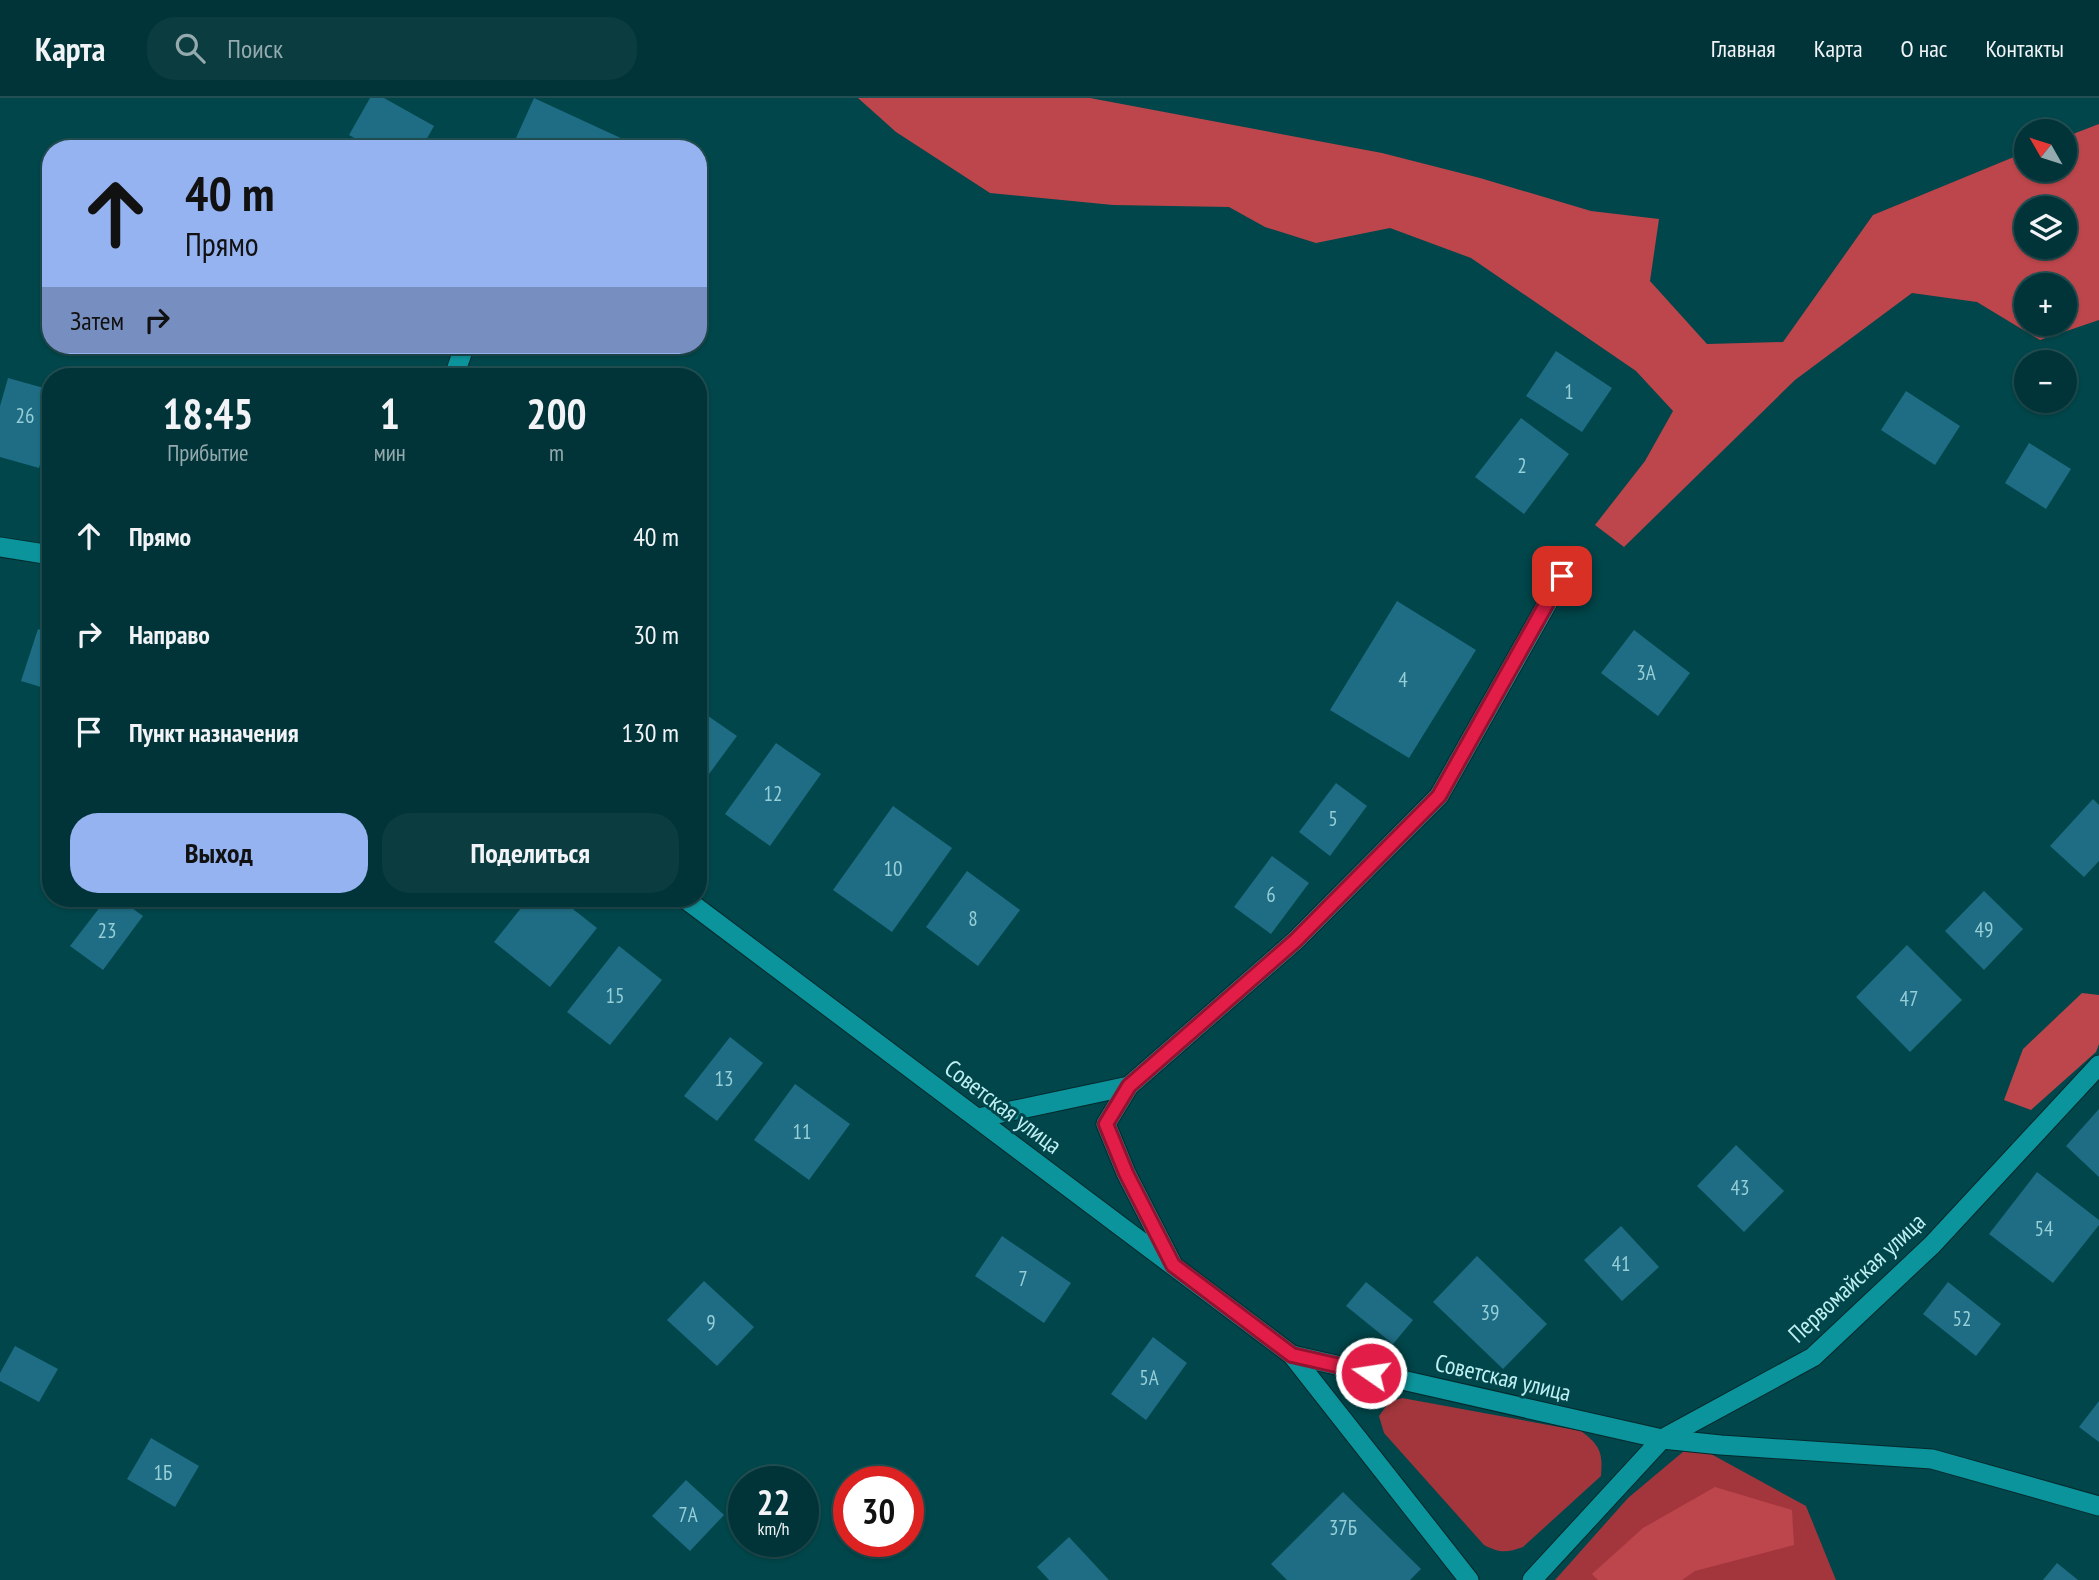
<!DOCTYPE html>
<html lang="ru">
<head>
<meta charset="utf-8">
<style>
	:root { --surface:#003438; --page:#0a3c40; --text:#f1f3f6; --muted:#95aaae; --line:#224f53; --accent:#95b2f1 }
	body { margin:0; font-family:"PT Sans Narrow",sans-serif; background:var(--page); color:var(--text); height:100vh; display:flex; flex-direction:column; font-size:26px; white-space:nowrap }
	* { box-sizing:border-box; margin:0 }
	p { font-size:23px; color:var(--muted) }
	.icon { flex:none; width:38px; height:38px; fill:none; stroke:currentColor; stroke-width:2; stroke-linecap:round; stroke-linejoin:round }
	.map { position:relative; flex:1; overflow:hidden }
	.side { position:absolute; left:42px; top:270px; width:665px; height:539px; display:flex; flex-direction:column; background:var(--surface); border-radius:28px; box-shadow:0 2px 5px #0004,0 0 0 2px var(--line) }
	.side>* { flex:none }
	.banner { position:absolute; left:42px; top:42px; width:665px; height:214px; border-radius:28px; box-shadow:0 2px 5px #0004,0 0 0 2px var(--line); background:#95b2f1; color:#111; overflow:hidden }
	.needle { width:46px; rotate:309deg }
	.tools { position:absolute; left:2014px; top:21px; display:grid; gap:14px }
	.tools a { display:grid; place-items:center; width:63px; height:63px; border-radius:50%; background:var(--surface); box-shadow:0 2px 5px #0004,0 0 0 2px var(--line); font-size:35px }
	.speed { position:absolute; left:728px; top:1368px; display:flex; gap:14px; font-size:35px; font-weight:700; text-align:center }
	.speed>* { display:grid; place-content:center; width:91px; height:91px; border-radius:50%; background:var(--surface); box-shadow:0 2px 5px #0004,0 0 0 2px var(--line); line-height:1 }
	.speed small { font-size:18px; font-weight:400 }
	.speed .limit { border:10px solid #d22; background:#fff; color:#111 }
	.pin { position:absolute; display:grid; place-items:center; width:60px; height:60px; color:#fff; margin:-30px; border-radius:14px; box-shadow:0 4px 10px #0006 }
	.me { position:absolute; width:77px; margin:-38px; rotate:283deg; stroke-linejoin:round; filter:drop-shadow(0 0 5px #0008) }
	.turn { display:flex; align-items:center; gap:24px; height:147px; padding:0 28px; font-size:32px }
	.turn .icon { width:91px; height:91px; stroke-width:2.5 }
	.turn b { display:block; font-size:49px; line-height:60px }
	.then { display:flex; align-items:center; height:66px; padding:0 28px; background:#0003; gap:14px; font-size:26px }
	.eta { display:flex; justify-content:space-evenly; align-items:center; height:119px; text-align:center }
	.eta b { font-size:42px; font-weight:700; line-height:49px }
	.primary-button { display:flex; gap:14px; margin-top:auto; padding:14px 28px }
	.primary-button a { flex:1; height:80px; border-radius:28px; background:var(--accent); color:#111; font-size:28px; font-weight:700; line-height:80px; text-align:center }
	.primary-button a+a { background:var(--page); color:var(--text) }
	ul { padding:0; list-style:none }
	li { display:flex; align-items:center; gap:21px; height:98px; padding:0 28px }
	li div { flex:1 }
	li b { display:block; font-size:26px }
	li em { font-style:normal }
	header { display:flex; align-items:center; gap:42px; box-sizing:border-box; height:98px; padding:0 35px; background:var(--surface); border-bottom:2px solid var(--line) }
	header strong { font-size:33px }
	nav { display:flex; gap:38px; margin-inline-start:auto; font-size:24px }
	.search { width:490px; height:63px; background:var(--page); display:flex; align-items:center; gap:18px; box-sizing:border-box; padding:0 24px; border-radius:28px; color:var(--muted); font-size:26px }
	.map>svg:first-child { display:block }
	.green { fill:#a2363c }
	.forest { fill:#bc464b; fill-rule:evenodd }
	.building { fill:#1e6d84 }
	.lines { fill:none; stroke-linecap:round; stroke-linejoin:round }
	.service-casing { stroke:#04292c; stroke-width:21 }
	.minor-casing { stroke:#04292c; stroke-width:21 }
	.service { stroke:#0c949c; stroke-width:19 }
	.minor { stroke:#0c949c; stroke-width:19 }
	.route-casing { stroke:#92132f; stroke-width:18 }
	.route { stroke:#e11d48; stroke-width:12 }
	.labels { text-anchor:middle; stroke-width:6; stroke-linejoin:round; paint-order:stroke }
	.number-label { font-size:21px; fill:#96cfd7 }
	.street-label { font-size:24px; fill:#bef0f3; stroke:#00464a }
</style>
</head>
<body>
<header>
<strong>Карта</strong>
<div class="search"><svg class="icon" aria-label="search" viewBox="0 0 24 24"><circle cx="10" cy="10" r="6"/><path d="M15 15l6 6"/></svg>Поиск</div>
<nav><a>Главная</a><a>Карта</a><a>О нас</a><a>Контакты</a></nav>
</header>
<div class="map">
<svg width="2099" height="1482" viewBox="0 0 2099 1482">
	<rect width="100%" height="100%" fill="#00464a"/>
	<g class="green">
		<path d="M1402,1300L1581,1333C1600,1347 1603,1355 1601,1378L1523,1449C1507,1455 1499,1455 1484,1447L1384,1335L1379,1318L1389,1304Z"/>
		<path d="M1684,1353L1711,1356L1806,1408L1836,1482H1555L1628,1400Z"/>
	</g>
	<g class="forest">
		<path d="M858,0H1090L1382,55L1480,80L1591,113L1659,121L1650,183L1707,246L1783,244L1873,117L2026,54V72H2065V39L2099,26V222L2040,242L1977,204L1912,195L1795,282L1624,449L1595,427L1645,363L1673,313L1636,273L1471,160L1390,130L1316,145L1265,129L1229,109L1113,107L990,95L896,34ZM2026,110H2065V149H2026ZM2026,187H2065V226H2026Z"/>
		<path d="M2082,895L2099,897V946L2096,954L2031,1012L2004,1002L2023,951Z"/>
		<path d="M1715,1389L1792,1412L1794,1447L1695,1473L1682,1482H1598L1592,1476L1643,1430Z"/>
	</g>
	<g class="building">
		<path d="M370,0H384L434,28L421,51H374L349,37Z"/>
		<path d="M534,0L625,42L621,51H511Z"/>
		<path d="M1556,253L1612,290L1582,334L1526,298Z"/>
		<path d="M8,280L51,292V329L39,370L0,359V308Z"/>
		<path d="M1906,293L1960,328L1935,367L1881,332Z"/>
		<path d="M1521,320L1569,356L1524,416L1475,379Z"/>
		<path d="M2029,345L2071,371L2046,411L2005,385Z"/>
		<path d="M1397,503L1476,552L1409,660L1330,612Z"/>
		<path d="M38,531L51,535V592L21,583Z"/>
		<path d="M1634,532L1690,575L1658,618L1601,575Z"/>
		<path d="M698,611L737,638L698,691Z"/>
		<path d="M776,645L821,676L770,748L725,716Z"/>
		<path d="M1336,685L1367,708L1330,758L1299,734Z"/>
		<path d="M2093,701L2099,707V763L2084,779L2050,748Z"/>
		<path d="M893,708L952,750L892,834L833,792Z"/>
		<path d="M51,733V758L41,753Z"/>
		<path d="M1272,758L1309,785L1271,836L1234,809Z"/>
		<path d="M967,773L1020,812L978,868L926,829Z"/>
		<path d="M1984,793L2023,831L1984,872L1945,833Z"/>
		<path d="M107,800H118L143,818L103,872L70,848Z"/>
		<path d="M529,800H559L597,830L550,889L494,844Z"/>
		<path d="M1907,847L1962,902L1910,954L1856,899Z"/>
		<path d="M619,848L662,882L610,947L567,914Z"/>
		<path d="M730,939L763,965L717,1023L684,998Z"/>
		<path d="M795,986L850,1026L809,1082L754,1042Z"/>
		<path d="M2099,1011V1079L2066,1048Z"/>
		<path d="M1736,1047L1784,1093L1744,1134L1697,1088Z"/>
		<path d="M2037,1074L2099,1122V1127L2053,1185L1989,1136Z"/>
		<path d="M1621,1128L1659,1169L1622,1203L1584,1162Z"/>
		<path d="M1002,1138L1071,1185L1044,1225L975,1178Z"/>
		<path d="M1477,1158L1547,1226L1503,1271L1433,1204Z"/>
		<path d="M704,1183L754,1229L717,1268L667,1222Z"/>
		<path d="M1366,1184L1413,1222L1393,1246L1346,1208Z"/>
		<path d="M1948,1184L2001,1226L1976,1258L1923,1216Z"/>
		<path d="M1153,1239L1187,1265L1146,1322L1111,1296Z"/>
		<path d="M15,1248L58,1271L39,1304L0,1283V1275Z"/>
		<path d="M2099,1303V1344L2079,1329Z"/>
		<path d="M151,1340L199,1368L175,1409L127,1381Z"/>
		<path d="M686,1382L724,1417L690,1453L652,1418Z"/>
		<path d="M1343,1394L1421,1471L1410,1482H1287L1271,1466Z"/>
		<path d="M1069,1439L1109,1482H1049L1037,1469Z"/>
		<path d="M2057,1465L2078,1482H2043Z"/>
	</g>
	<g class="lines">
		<defs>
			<g id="service">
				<path d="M454,278L465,247"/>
				<path d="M1129,988L1106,1026L1126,1075L1173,1167"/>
				<path d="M978,1020L1129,988L1295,843L1439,698L1562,479"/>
				<path d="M1662,1341L1721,1347L1932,1361L2099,1408"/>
			</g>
			<g id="minor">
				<path d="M0,449L51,457"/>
				<path d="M684,800L1292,1257"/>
				<path d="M1469,1482L1292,1257L1662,1341"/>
				<path d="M1532,1482L1662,1341L1813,1259L1932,1147L2099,967"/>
			</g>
		</defs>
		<use href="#service" class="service-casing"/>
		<use href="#minor" class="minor-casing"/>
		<use href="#service" class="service"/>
		<use href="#minor" class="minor"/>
	</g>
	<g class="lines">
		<defs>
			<path id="route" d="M1371,1275L1292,1257L1173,1167L1126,1075L1106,1026L1129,988L1295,843L1439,698L1562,478"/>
		</defs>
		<use href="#route" class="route-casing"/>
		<use href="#route" class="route"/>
	</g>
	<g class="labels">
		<g class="number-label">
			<text x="1569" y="301">1</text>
			<text x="25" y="325">26</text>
			<text x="1522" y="375">2</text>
			<text x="1646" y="582">3А</text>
			<text x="1403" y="589">4</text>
			<text x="773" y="703">12</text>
			<text x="1333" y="728">5</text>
			<text x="893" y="778">10</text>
			<text x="1271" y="804">6</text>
			<text x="973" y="828">8</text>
			<text x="1984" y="839">49</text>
			<text x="107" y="840">23</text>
			<text x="615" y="905">15</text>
			<text x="1909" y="908">47</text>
			<text x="724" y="988">13</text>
			<text x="802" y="1041">11</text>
			<text x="1740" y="1097">43</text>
			<text x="2044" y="1138">54</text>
			<text x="1621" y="1173">41</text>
			<text x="1023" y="1188">7</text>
			<text x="1490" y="1222">39</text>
			<text x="1962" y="1228">52</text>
			<text x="711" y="1232">9</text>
			<text x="1149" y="1287">5А</text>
			<text x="163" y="1382">1Б</text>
			<text x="688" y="1424">7А</text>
			<text x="1343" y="1437">37Б</text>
		</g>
		<g class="street-label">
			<text transform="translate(1003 1009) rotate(37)" y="8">Советская улица</text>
			<text transform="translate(1857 1180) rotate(-43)" y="8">Первомайская улица</text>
			<text transform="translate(1503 1280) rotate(13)" y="8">Советская улица</text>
		</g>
	</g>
</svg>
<div class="tools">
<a><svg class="needle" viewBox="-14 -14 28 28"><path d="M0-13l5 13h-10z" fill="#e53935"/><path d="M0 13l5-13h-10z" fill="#95aaae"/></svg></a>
<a><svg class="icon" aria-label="layers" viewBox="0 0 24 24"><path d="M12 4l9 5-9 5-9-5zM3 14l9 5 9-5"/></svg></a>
<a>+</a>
<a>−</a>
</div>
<div class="speed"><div>22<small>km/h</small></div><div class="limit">30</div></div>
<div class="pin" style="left:1562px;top:478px;background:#d93025"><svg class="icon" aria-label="arrive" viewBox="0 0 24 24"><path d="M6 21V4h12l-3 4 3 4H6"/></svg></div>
<svg class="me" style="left:1371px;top:1275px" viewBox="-20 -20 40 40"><circle r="17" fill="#e11d48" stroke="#fff" stroke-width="3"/><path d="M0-11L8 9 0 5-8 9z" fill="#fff"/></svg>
<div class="banner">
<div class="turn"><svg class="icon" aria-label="ahead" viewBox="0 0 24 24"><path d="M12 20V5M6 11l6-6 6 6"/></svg><div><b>40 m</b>Прямо</div></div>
<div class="then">Затем<svg class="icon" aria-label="right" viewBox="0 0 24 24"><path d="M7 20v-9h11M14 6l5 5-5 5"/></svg></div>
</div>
<section class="side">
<div class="eta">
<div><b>18:45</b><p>Прибытие</p></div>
<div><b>1</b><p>мин</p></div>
<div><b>200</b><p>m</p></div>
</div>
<ul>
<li><svg class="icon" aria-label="ahead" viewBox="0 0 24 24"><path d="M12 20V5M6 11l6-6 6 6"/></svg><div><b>Прямо</b></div><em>40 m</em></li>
<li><svg class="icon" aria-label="right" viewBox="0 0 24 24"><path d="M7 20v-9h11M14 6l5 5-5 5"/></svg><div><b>Направо</b></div><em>30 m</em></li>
<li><svg class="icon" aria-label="arrive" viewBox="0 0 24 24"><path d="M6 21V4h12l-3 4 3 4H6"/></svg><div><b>Пункт назначения</b></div><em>130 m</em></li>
</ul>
<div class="primary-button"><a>Выход</a><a>Поделиться</a></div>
</section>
</div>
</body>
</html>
